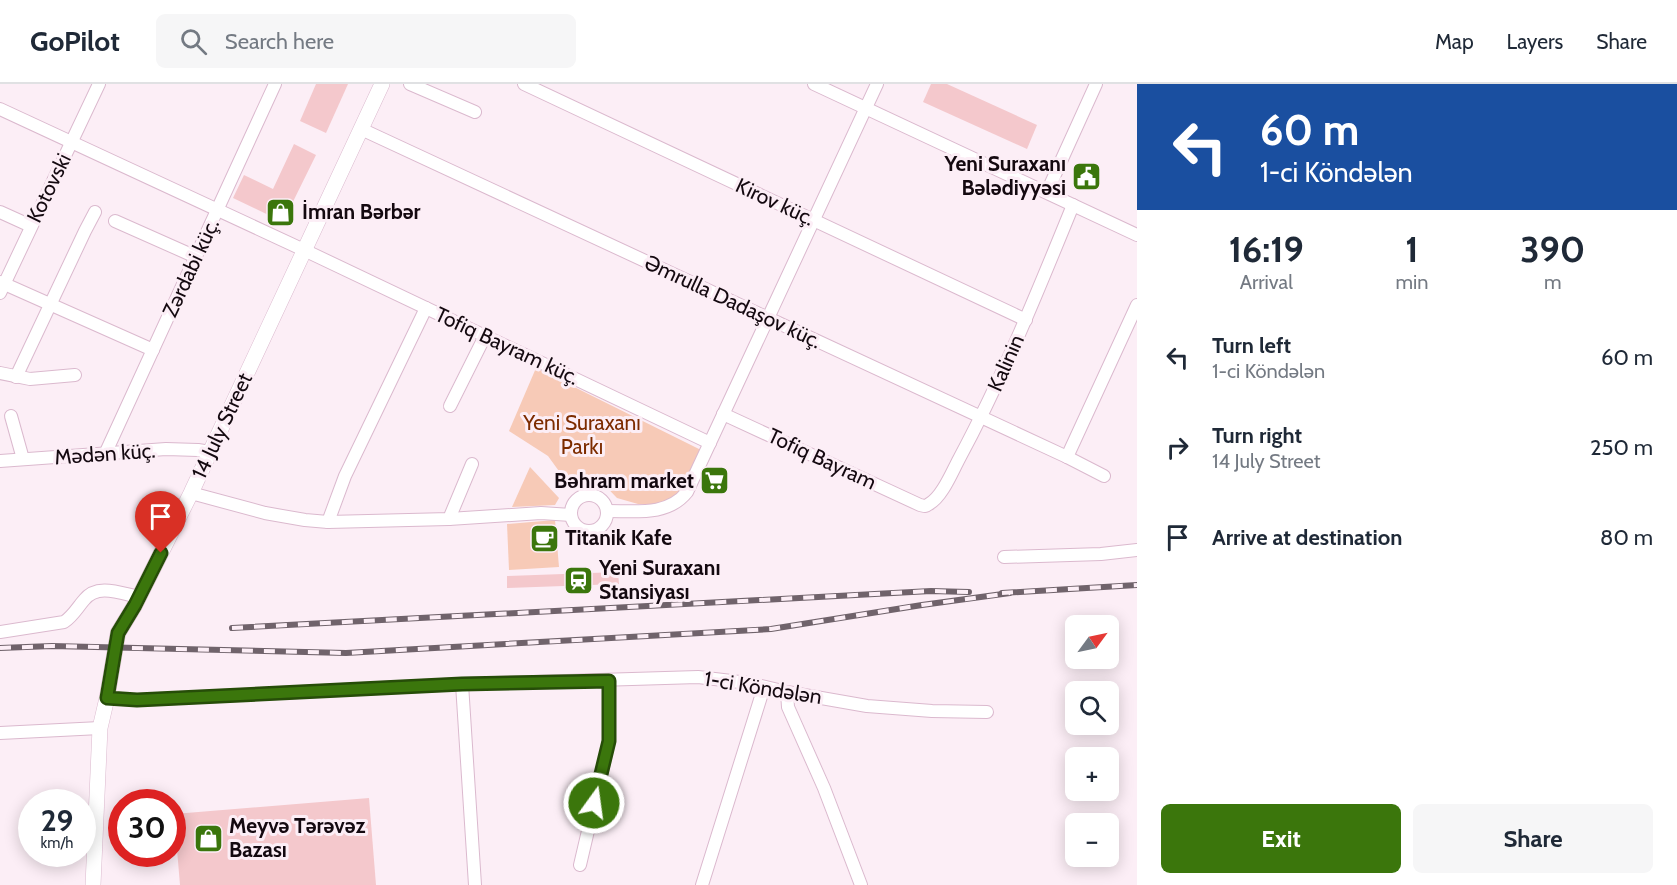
<!DOCTYPE html>
<html lang="en">
<head>
<meta charset="utf-8">
<style>
	:root { --surface:#fff; --page:#f6f6f7; --text:#1f2937; --muted:#747a83; --line:#e0e1e3; --accent:#3b760c }
	body { margin:0; font-family:Cabin,sans-serif; background:var(--page); color:var(--text); height:100vh; display:flex; flex-direction:column; font-size:22px; white-space:nowrap }
	* { box-sizing:border-box; margin:0 }
	p { font-size:20px; color:var(--muted) }
	.icon { flex:none; width:33px; height:33px; fill:none; stroke:currentColor; stroke-width:2; stroke-linecap:round; stroke-linejoin:round }
	.map { position:relative; flex:1; overflow:hidden }
	.sheet { display:flex; flex-direction:column; background:var(--surface); width:540px }
	.sheet>* { flex:none }
	.banner { background:#1a4fa0; color:#fff; overflow:hidden }
	.needle { width:39px; rotate:57deg }
	.fabs { position:absolute; left:1065px; top:531px; display:grid; gap:12px }
	.fabs a { display:grid; place-items:center; width:54px; height:54px; border-radius:9px; background:var(--surface); box-shadow:0 3px 15px #0003; font-size:30px }
	.speed { position:absolute; left:18px; top:705px; display:flex; gap:12px; font-size:30px; font-weight:700; text-align:center }
	.speed>* { display:grid; place-content:center; width:78px; height:78px; border-radius:50%; background:var(--surface); box-shadow:0 3px 15px #0003; line-height:1 }
	.speed small { font-size:15px; font-weight:400 }
	.speed .limit { border:9px solid #d22; background:#fff; color:#111 }
	.pin { position:absolute; display:grid; place-items:center; width:51px; height:51px; color:#fff; margin:-62px -26px; border-radius:50% 50% 50% 0; rotate:-45deg; box-shadow:0 0 6px #0007 }
	.pin .icon { rotate:45deg }
	.me { position:absolute; width:66px; margin:-33px; rotate:14deg; stroke-linejoin:round; filter:drop-shadow(0 0 4px #0008) }
	.turn { display:flex; align-items:center; gap:21px; height:126px; padding:0 24px; font-size:27px }
	.turn .icon { width:78px; height:78px; stroke-width:2.5 }
	.turn b { display:block; font-size:42px; line-height:51px }
	.eta { display:flex; justify-content:space-evenly; align-items:center; height:102px; text-align:center }
	.eta b { font-size:36px; font-weight:700; line-height:42px }
	.primary-button { display:flex; gap:12px; margin-top:auto; padding:12px 24px }
	.primary-button a { flex:1; height:69px; border-radius:9px; background:var(--accent); color:#fff; font-size:24px; font-weight:700; line-height:69px; text-align:center }
	.primary-button a+a { background:var(--page); color:var(--text) }
	ul { padding:0; list-style:none }
	li { display:flex; align-items:center; gap:18px; height:90px; padding:0 24px }
	li div { flex:1 }
	li b { display:block; font-size:22px }
	li em { font-style:normal }
	header { display:flex; align-items:center; gap:36px; box-sizing:border-box; height:84px; padding:0 30px; background:var(--surface); border-bottom:2px solid var(--line) }
	header strong { font-size:28px }
	nav { display:flex; gap:33px; margin-inline-start:auto; font-size:21px }
	.search { width:420px; height:54px; background:var(--page); display:flex; align-items:center; gap:15px; box-sizing:border-box; padding:0 21px; border-radius:9px; color:var(--muted); font-size:22px }
	main { display:flex; flex:1; min-height:0 }
	.map>svg:first-child { display:block }
	.green { fill:#f7cab7 }
	.building { fill:#f4c8cc }
	.lines { fill:none; stroke-linecap:round; stroke-linejoin:round }
	.minor-casing { stroke:#dbb9ce; stroke-width:14 }
	.tertiary-casing { stroke:#dbb9ce; stroke-width:16 }
	.minor { stroke:#fff; stroke-width:12 }
	.tertiary { stroke:#fff; stroke-width:15 }
	.rail-casing { stroke:#70636b; stroke-width:6 }
	.rail { stroke:#fceef6; stroke-width:4; stroke-dasharray:11; stroke-linecap:butt }
	.route-casing { stroke:#264d08; stroke-width:15 }
	.route { stroke:#3b760c; stroke-width:10 }
	.labels { text-anchor:middle; stroke-width:6; stroke-linejoin:round; paint-order:stroke }
	.poi-label { font-size:21px; font-weight:bold; fill:#140910; stroke:#fceef6; text-anchor:start }
	.street-label { font-size:21px; fill:#140910; stroke:#fceef6 }
	.park-label { font-size:21px; fill:#7d2c00; stroke:#fceef6 }
</style>
</head>
<body>
<header>
<strong>GoPilot</strong>
<div class="search"><svg class="icon" aria-label="search" viewBox="0 0 24 24"><circle cx="10" cy="10" r="6"/><path d="M15 15l6 6"/></svg>Search here</div>
<nav><a>Map</a><a>Layers</a><a>Share</a></nav>
</header>
<main>
<div class="map">
<svg width="1137" height="801" viewBox="0 0 1137 801">
	<rect width="100%" height="100%" fill="#fceef6"/>
	<g class="green">
		<path d="M536,284L701,366L688,397L676,412L661,420H638L617,414L594,390L569,401L548,372L509,347Z"/>
		<path d="M530,383L559,414L555,421L512,423Z"/>
		<path d="M555,436L559,483L509,486L507,440Z"/>
	</g>
	<g class="building">
		<path d="M316,0H348L326,49L300,37Z"/>
		<path d="M931,0H947L1037,41L1027,65L923,18Z"/>
		<path d="M294,60L316,71L283,138L233,114L244,91L273,105Z"/>
		<path d="M618,488L619,500L507,504V492Z"/>
		<path d="M369,714L376,801H180L174,730Z"/>
	</g>
	<g class="lines">
		<defs>
			<g id="minor">
				<path d="M410,0L475,28"/>
				<path d="M524,0L1026,236"/>
				<path d="M814,0L1137,151"/>
				<path d="M0,25L304,166L710,359"/>
				<path d="M361,45L1067,373L1104,392"/>
				<path d="M1047,108L1096,0"/>
				<path d="M0,128L31,142"/>
				<path d="M115,137L196,173"/>
				<path d="M0,198L153,266"/>
				<path d="M0,209L99,0"/>
				<path d="M0,289L30,295L75,291"/>
				<path d="M16,293L85,147L95,128"/>
				<path d="M450,322L485,252"/>
				<path d="M723,330L920,421C925,422 925,423 929,420C942,413 952,388 959,375C1003,293 1038,207 1073,121"/>
				<path d="M11,332L23,375"/>
				<path d="M106,368L275,0"/>
				<path d="M1067,373L1137,221"/>
				<path d="M0,377L166,365L198,366L210,368"/>
				<path d="M191,409L265,429L305,436L328,438L449,435L541,429L571,431"/>
				<circle cx="589" cy="429" r="18"/>
				<path d="M608,427C636,427 668,432 687,408L877,0"/>
				<path d="M449,435L472,380"/>
				<path d="M328,438L345,392L426,224"/>
				<path d="M1004,473L1101,470L1137,466"/>
				<path d="M0,548L64,538C73,532 77,524 84,516C97,499 120,509 139,513"/>
				<path d="M462,600L475,801"/>
				<path d="M787,608L788,623L824,704L861,801"/>
				<path d="M107,614L137,616L462,600L698,593L748,599L787,608L867,622L932,627L987,628"/>
				<path d="M0,649L100,644"/>
				<path d="M580,781L609,657V597"/>
				<path d="M702,801L764,603"/>
			</g>
			<path id="tertiary" d="M93,801L100,644L107,614L118,549L135,521L191,409L382,0"/>
		</defs>
		<use href="#minor" class="minor-casing"/>
		<use href="#tertiary" class="tertiary-casing"/>
		<use href="#minor" class="minor"/>
		<use href="#tertiary" class="tertiary"/>
		<defs>
			<g id="rail">
				<path d="M1002,509L1137,501"/>
				<path d="M232,544L931,507L969,508"/>
				<path d="M0,564L52,562L346,569L771,545L922,521L1010,509"/>
			</g>
		</defs>
		<use href="#rail" class="rail-casing"/>
		<use href="#rail" class="rail"/>
	</g>
	<g class="lines">
		<defs>
			<path id="route" d="M161,469L135,521L118,549L107,614L137,616L462,600L609,597V657L594,719"/>
		</defs>
		<use href="#route" class="route-casing"/>
		<use href="#route" class="route"/>
	</g>
	<defs>
		<symbol id="civic-square" viewBox="-11 -11 22 22"><rect x="-9" y="-9" width="18" height="18" rx="4" fill="#3b760c" stroke="#fceef6"/><path d="M-.6-6.5H3V-4.5H.6V-3L4-1V1h2V6H-6V1h2V-1L-.6-3ZM-1.2 2.5V6h2.4V2.5Z" fill="#fff"/></symbol>
		<symbol id="shop-square" viewBox="-11 -11 22 22"><rect x="-9" y="-9" width="18" height="18" rx="4" fill="#3b760c" stroke="#fceef6"/><path d="M-5-2.5h2.3a2.7 3.5 0 0 1 5.4 0H5L5.5 6h-11ZM-1.5-2.5h3a1.5 2.3 0 0 0-3 0Z" fill="#fff"/></symbol>
		<symbol id="supermarket-square" viewBox="-11 -11 22 22"><rect x="-9" y="-9" width="18" height="18" rx="4" fill="#3b760c" stroke="#fceef6"/><path d="M-6-5.5h2.5l.6 2H6L4.5 2H-2.5L-4.4-4H-6ZM-1.5 3.2a1.3 1.3 0 1 0 .1 0ZM3 3.2a1.3 1.3 0 1 0 .1 0Z" fill="#fff"/></symbol>
		<symbol id="cafe-square" viewBox="-11 -11 22 22"><rect x="-9" y="-9" width="18" height="18" rx="4" fill="#3b760c" stroke="#fceef6"/><path d="M-5.5-4.5H6V0H3Q3 3.5 0 3.5H-2.5Q-5.5 3.5-5.5 0ZM3-3.2v2h1.7v-2ZM-6 4.5H4V6H-6Z" fill="#fff"/></symbol>
		<symbol id="station-square" viewBox="-11 -11 22 22"><rect x="-9" y="-9" width="18" height="18" rx="4" fill="#3b760c" stroke="#fceef6"/><path d="M-3-6H3Q5-6 5-4V2Q5 4 3 4L4.5 6H3L1.5 4h-3L-3 6H-4.5L-3 4Q-5 4-5 2V-4Q-5-6-3-6ZM-3.5-4v3h7v-3ZM-3.5 1v1.5H-2V1ZM2 1v1.5H3.5V1Z" fill="#fff"/></symbol>
	</defs>
	<g fill-rule="evenodd">
		<use href="#civic-square" x="1070" y="76" width="33" height="33"/>
		<use href="#shop-square" x="264" y="112" width="33" height="33"/>
		<use href="#supermarket-square" x="698" y="380" width="33" height="33"/>
		<use href="#cafe-square" x="528" y="438" width="33" height="33"/>
		<use href="#station-square" x="562" y="480" width="33" height="33"/>
		<use href="#shop-square" x="192" y="738" width="33" height="33"/>
	</g>
	<g class="labels">
		<g class="poi-label">
			<text x="1066" y="87" text-anchor="end">Yeni Suraxanı<tspan x="1066" dy="24">Bələdiyyəsi</tspan></text>
			<text x="302" y="135">İmran Bərbər</text>
			<text x="694" y="404" text-anchor="end">Bәhram market</text>
			<text x="565" y="461">Titanik Kafe</text>
			<text x="599" y="491">Yeni Suraxanı<tspan x="599" dy="24">Stansiyası</tspan></text>
			<text x="229" y="749">Meyvə Tərəvəz<tspan x="229" dy="24">Bazası</tspan></text>
		</g>
		<g class="street-label">
			<text transform="translate(49 104) rotate(-64)" y="7">Kotovski</text>
			<text transform="translate(775 118) rotate(25)" y="7">Kirov küç.</text>
			<text transform="translate(191 184) rotate(-65)" y="7">Zərdabi küç.</text>
			<text transform="translate(733 218) rotate(25)" y="7">Əmrulla Dadaşov küç.</text>
			<text transform="translate(507 262) rotate(25)" y="7">Tofiq Bayram küç.</text>
			<text transform="translate(1006 279) rotate(-66)" y="7">Kalinin</text>
			<text transform="translate(222 342) rotate(-65)" y="7">14 July Street</text>
			<text transform="translate(105 370) rotate(-4)" y="7">Mədən küç.</text>
			<text transform="translate(822 375) rotate(25)" y="7">Tofiq Bayram</text>
			<text transform="translate(763 604) rotate(9)" y="7">1-ci Köndələn</text>
		</g>
		<g class="park-label">
			<text x="582" y="346">Yeni Suraxanı<tspan x="582" dy="24">Parkı</tspan></text>
		</g>
	</g>
</svg>
<div class="fabs">
<a><svg class="needle" viewBox="-14 -14 28 28"><path d="M0-13l5 13h-10z" fill="#e53935"/><path d="M0 13l5-13h-10z" fill="#747a83"/></svg></a>
<a><svg class="icon" aria-label="search" viewBox="0 0 24 24"><circle cx="10" cy="10" r="6"/><path d="M15 15l6 6"/></svg></a>
<a>+</a>
<a>−</a>
</div>
<div class="speed"><div>29<small>km/h</small></div><div class="limit">30</div></div>
<div class="pin" style="left:161px;top:469px;background:#d93025"><svg class="icon" aria-label="arrive" viewBox="0 0 24 24"><path d="M6 21V4h12l-3 4 3 4H6"/></svg></div>
<svg class="me" style="left:594px;top:719px" viewBox="-20 -20 40 40"><circle r="17" fill="#3b760c" stroke="#fff" stroke-width="3"/><path d="M0-11L8 9 0 5-8 9z" fill="#fff"/></svg>
</div>
<section class="sheet">
<div class="banner">
<div class="turn"><svg class="icon" aria-label="left" viewBox="0 0 24 24"><path d="M17 20v-9H6M10 6l-5 5 5 5"/></svg><div><b>60 m</b>1-ci Köndələn</div></div>
</div>
<div class="eta">
<div><b>16:19</b><p>Arrival</p></div>
<div><b>1</b><p>min</p></div>
<div><b>390</b><p>m</p></div>
</div>
<ul>
<li><svg class="icon" aria-label="left" viewBox="0 0 24 24"><path d="M17 20v-9H6M10 6l-5 5 5 5"/></svg><div><b>Turn left</b><p>1-ci Köndələn</p></div><em>60 m</em></li>
<li><svg class="icon" aria-label="right" viewBox="0 0 24 24"><path d="M7 20v-9h11M14 6l5 5-5 5"/></svg><div><b>Turn right</b><p>14 July Street</p></div><em>250 m</em></li>
<li><svg class="icon" aria-label="arrive" viewBox="0 0 24 24"><path d="M6 21V4h12l-3 4 3 4H6"/></svg><div><b>Arrive at destination</b></div><em>80 m</em></li>
</ul>
<div class="primary-button"><a>Exit</a><a>Share</a></div>
</section>
</main>
</body>
</html>
